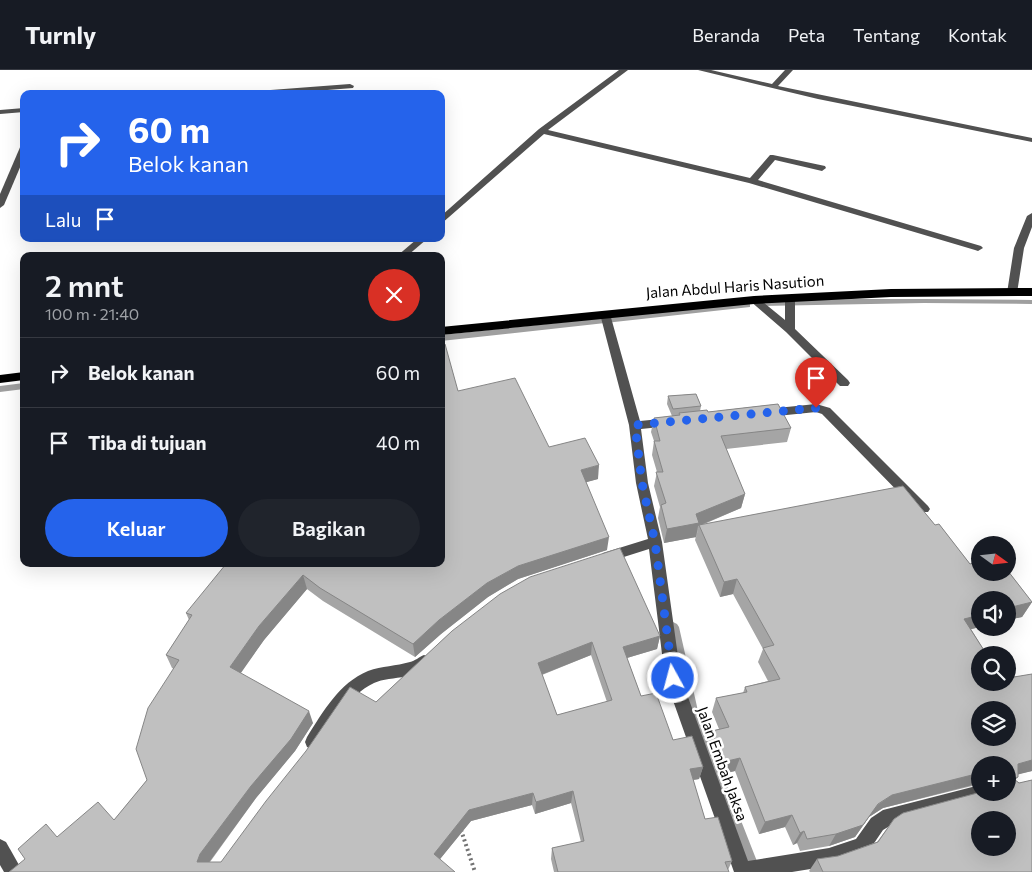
<!DOCTYPE html>
<html lang="id">
<head>
<meta charset="utf-8">
<style>
	:root { --surface:#171b24; --page:#20242c; --text:#f1f3f6; --muted:#9ea1a6; --line:#363941; --accent:#2563eb }
	body { margin:0; font-family:Commissioner,sans-serif; background:var(--page); color:var(--text); height:100vh; display:flex; flex-direction:column; font-size:19px; white-space:nowrap }
	* { box-sizing:border-box; margin:0 }
	p { font-size:16px; color:var(--muted) }
	.icon { flex:none; width:28px; height:28px; fill:none; stroke:currentColor; stroke-width:2; stroke-linecap:round; stroke-linejoin:round }
	.map { position:relative; flex:1; overflow:hidden }
	.drawer { position:absolute; left:20px; top:182px; width:425px; height:315px; display:flex; flex-direction:column; background:var(--surface); border-radius:10px; box-shadow:0 5px 20px #0002 }
	.drawer>* { flex:none }
	.hud { position:absolute; left:20px; top:20px; width:425px; height:152px; border-radius:10px; box-shadow:0 5px 20px #0002; background:#2563eb; color:#fff; overflow:hidden }
	.needle { width:32px; rotate:105deg }
	.fabs { position:absolute; left:971px; top:466px; display:grid; gap:10px }
	.fabs a { display:grid; place-items:center; width:45px; height:45px; border-radius:50%; background:var(--surface); box-shadow:0 5px 20px #0002; font-size:25px }
	.pin { position:absolute; display:grid; place-items:center; width:42px; height:42px; color:#fff; margin:-51px -21px; border-radius:50% 50% 50% 0; rotate:-45deg; box-shadow:0 0 5px #0007 }
	.pin .icon { rotate:45deg }
	.me { position:absolute; width:55px; margin:-28px; rotate:353deg; stroke-linejoin:round; filter:drop-shadow(0 0 4px #0008) }
	.turn { display:flex; align-items:center; gap:18px; height:105px; padding:0 25px; font-size:22px }
	.turn .icon { width:65px; height:65px; stroke-width:2.5 }
	.turn b { display:block; font-size:35px; line-height:42px }
	.then { display:flex; align-items:center; height:48px; padding:0 25px; background:#0003; gap:10px; font-size:19px }
	.round { display:grid; place-items:center; flex:none; width:52px; height:52px; border-radius:26px; background:var(--page) }
	.overview { display:flex; align-items:center; justify-content:space-between; height:85px; padding:0 25px }
	h1 { font-size:30px; font-weight:600; line-height:38px }
	.primary-button { display:flex; gap:10px; margin-top:auto; padding:10px 25px }
	.primary-button a { flex:1; height:58px; border-radius:30px; background:var(--accent); color:#fff; font-size:20px; font-weight:600; line-height:58px; text-align:center }
	.primary-button a+a { background:var(--page); color:var(--text) }
	ul { padding:0; list-style:none }
	li { display:flex; align-items:center; gap:15px; height:70px; padding:0 25px; border-top:1px solid var(--line) }
	li div { flex:1 }
	li b { display:block; font-size:19px }
	li em { font-style:normal }
	header { display:flex; align-items:center; gap:30px; box-sizing:border-box; height:70px; padding:0 25px; background:var(--surface); border-bottom:1px solid var(--line) }
	header strong { font-size:24px }
	nav { display:flex; gap:28px; margin-inline-start:auto; font-size:18px }
	.map>svg:first-child { display:block }
	.lines { fill:none; stroke-linecap:round; stroke-linejoin:round }
	.stream { fill:#9f9f9f; fill-rule:evenodd }
	.path { stroke:#737373; stroke-width:4; stroke-dasharray:2 3; stroke-linecap:butt }
	.minor { fill:#515151; fill-rule:evenodd }
	.highway { fill:#000; fill-rule:evenodd }
	.wall { fill:#a5a5a5; fill-rule:evenodd }
	.shaded-wall { fill:#868686 }
	.building { fill:#c0c0c0; stroke:#868686; fill-rule:evenodd }
	.route { stroke:#2563eb; stroke-width:9; stroke-dasharray:0 16.2 }
	.labels { text-anchor:middle; stroke-width:5; stroke-linejoin:round; paint-order:stroke }
	.street-label { font-size:15px; fill:#000; stroke:#fff }
</style>
</head>
<body>
<header>
<strong>Turnly</strong>
<nav><a>Beranda</a><a>Peta</a><a>Tentang</a><a>Kontak</a></nav>
</header>
<div class="map">
<svg width="1032" height="802" viewBox="0 0 1032 802">
	<rect width="100%" height="100%" fill="#fff"/>
	<g class="lines">
		<g class="stream">
			<path d="M924,229L1032,230V234L924,233L760,236L756,234C764,228 902,229 924,229Z"/>
			<path d="M747,233H750V237L441,271V265Z"/>
			<path d="M24,313V319L0,322V316Z"/>
			<path d="M673,552L677,554L679,557L698,641L760,799L759,802H747L686,641L667,557L669,554Z"/>
		</g>
		<path class="path" d="M461,760L475,802"/>
		<g class="minor">
			<path d="M619,0H628L548,60L750,108L770,85H773L825,96L826,98L822,101L775,90L758,110L981,176L983,178L978,181L975,180L749,113L544,64L441,154V146L539,59Z"/>
			<path d="M698,0H711L772,14L785,0H793L778,16L1032,68V72L818,29Z"/>
			<path d="M350,14L354,16L353,18L276,24H239L243,22Z"/>
			<path d="M24,38V42L0,44V40Z"/>
			<path d="M21,75H24V88L4,135L0,138V124Z"/>
			<path d="M1032,143V157L1024,178L1017,223L1012,226L1008,225L1007,223L1014,178L1027,146Z"/>
			<path d="M417,169H427L407,186H397Z"/>
			<path d="M790,225L795,228V259L848,310L850,313L848,316H840L786,262L749,230L750,228H758L785,250V228Z"/>
			<path d="M605,241L610,244L640,351L670,348L676,352L670,356L641,359L648,413L662,472L681,608L748,791L829,778L856,769L871,748L883,740L980,715V722H991L989,728L893,754L883,760L868,782L829,796L792,802H734L665,608L649,479L608,492L603,491L601,487L603,483L648,469L636,413L629,355L600,244Z"/>
			<path d="M816,334L830,338L928,436L930,439L928,442H918L822,344L816,342L767,347L761,343L767,339Z"/>
			<path d="M424,585L429,587L432,592C423,611 391,605 374,613C348,625 333,654 319,677L313,680L307,677L305,672L307,667C323,642 339,613 368,601C382,596 396,596 410,592C415,591 419,587 424,585Z"/>
			<path d="M0,769L6,772L23,802H4L0,795Z"/>
		</g>
		<g class="highway">
			<path d="M1032,218V226L891,227L754,234L441,265V257L754,226L891,219Z"/>
			<path d="M24,302V310L0,313V305Z"/>
		</g>
	</g>
	<g class="wall">
		<path d="M458,321L549,377L598,409L586,412L607,480L518,509L488,527L441,564L415,587L323,531L307,519L264,570L240,603L313,653L295,681L256,728L210,792H221L376,632L452,561L660,566L657,579L627,588L641,626L673,670L703,697L699,709L693,710L705,749L732,791L728,800L729,802H554L551,789L552,778L581,772L571,733L535,744L532,735L471,751L440,789L9,802L58,767L114,750L147,710L174,599L172,598L166,585L189,550L186,543ZM591,585L607,632L557,645L542,605Z"/>
		<path d="M696,324L701,336L700,341L707,340L708,342L778,334L791,358L787,372L726,379L745,424L741,438L702,455L903,416L935,455L939,454L970,494L980,491V502H1008V501L1032,532L1022,547L1008,550V530H980V557L971,559L987,585H980V612H1008V608L1032,604V701L1018,704V707L1015,710L1019,713L1032,710V802H810L809,801L817,789L838,786L877,772L894,749L903,743L981,722H1008V695H980V714L883,738L869,747L855,767L829,776L800,781L797,773L793,775L785,757L759,764L735,701L718,705L707,674L712,661L719,659L712,642L716,628L743,623L745,617L768,611L758,592L763,579L733,524L720,527L695,470L699,456L696,467L664,473L658,448L660,437L654,416L657,402L652,385L654,371L651,362L654,348L672,346L667,334L668,326ZM980,640H1008V668H980ZM980,750H1008V778H980Z"/>
	</g>
	<g class="shaded-wall">
		<path d="M599,395L598,409L580,414L581,400Z"/>
		<path d="M745,424L741,438L698,456L696,467L664,473L667,459L696,444Z"/>
		<path d="M609,467L607,480L518,509L488,527L441,564L415,587L413,574L439,550L487,513L518,496Z"/>
		<path d="M303,505L307,519L264,570L236,610L230,597L259,556Z"/>
		<path d="M737,509L733,524L720,527L724,512Z"/>
		<path d="M1032,532L1022,547L1008,550V538Z"/>
		<path d="M980,545V557L955,563L964,549Z"/>
		<path d="M660,566L657,579L620,590L623,577Z"/>
		<path d="M592,572L591,585L538,606V593Z"/>
		<path d="M309,641L313,653L295,681L256,728L207,795L197,792L200,784L251,716Z"/>
		<path d="M740,688L735,701L718,705L723,692Z"/>
		<path d="M1032,690V701L1008,707L1018,694Z"/>
		<path d="M703,697L699,709L686,711L690,699Z"/>
		<path d="M980,703V713L883,738L869,747L855,767L829,776L836,764L892,725Z"/>
		<path d="M573,721L571,733L535,744L536,732Z"/>
		<path d="M533,723L532,735L471,751L436,794L434,784L469,740Z"/>
		<path d="M792,745L785,757L759,764L765,752Z"/>
		<path d="M804,761L797,773L793,775L800,763Z"/>
	</g>
	<g class="building">
		<path d="M441,274H445L458,321L515,308L549,377L585,368L599,395L581,400L609,467L518,496L487,513L439,550L413,574L320,518L303,505L259,556L230,597L309,641L291,669L251,716L200,784L197,792H221L266,731L306,681L350,617L376,632L452,561L500,524L530,507L620,478L660,566L623,577L641,626L656,623L673,670L692,666L703,697L690,699L705,749L718,747L732,791L725,792L729,802H558L552,778L584,771L573,721L536,732L533,723L469,740L434,784L455,802H9L25,789L18,779L46,754L57,767L98,732L114,750L147,710L136,679L148,638L179,590L166,585L192,545L186,543L226,494H441ZM592,572L612,630L557,645L538,593Z"/>
		<path d="M696,324L701,336L673,339L668,326Z"/>
		<path d="M778,334L791,358L721,366L745,424L696,444L699,453L667,459L661,435L666,433L656,402H663L654,371H660L654,348L680,345L679,343L707,340L708,342Z"/>
		<path d="M903,416L935,455L939,454L970,494L980,491V502H1008V501L1032,532L1008,538V530H980V545L964,549L987,585H980V612H1008V608L1032,604V690L1018,694V707L1014,709L1019,713L1032,710V802H823L817,789L838,786L878,772L894,749L903,743L981,722H1008V695H980V703L892,725L878,734L863,755L836,764L807,769L804,761L800,763L792,745L765,752L740,688L723,692L712,661L729,657L716,628L747,622L745,617L780,609L763,578L774,575L737,509L724,512L699,455ZM980,640H1008V668H980ZM980,750H1008V778H980Z"/>
	</g>
	<g class="lines">
		<path class="route" d="M673,608L655,472L642,413L635,355L816,338"/>
	</g>
	<g class="labels">
		<g class="street-label">
			<text transform="translate(735 217) rotate(-4)" y="5">Jalan Abdul Haris Nasution</text>
			<text transform="translate(722 694) rotate(70)" y="5">Jalan Embah Jaksa</text>
		</g>
	</g>
</svg>
<div class="fabs">
<a><svg class="needle" viewBox="-14 -14 28 28"><path d="M0-13l5 13h-10z" fill="#e53935"/><path d="M0 13l5-13h-10z" fill="#9ea1a6"/></svg></a>
<a><svg class="icon" aria-label="sound" viewBox="0 0 24 24"><path d="M4 9h4l5-4v14l-5-4H4zM17 9q2 3 0 6"/></svg></a>
<a><svg class="icon" aria-label="search" viewBox="0 0 24 24"><circle cx="10" cy="10" r="6"/><path d="M15 15l6 6"/></svg></a>
<a><svg class="icon" aria-label="layers" viewBox="0 0 24 24"><path d="M12 4l9 5-9 5-9-5zM3 14l9 5 9-5"/></svg></a>
<a>+</a>
<a>−</a>
</div>
<div class="pin" style="left:816px;top:338px;background:#d93025"><svg class="icon" aria-label="arrive" viewBox="0 0 24 24"><path d="M6 21V4h12l-3 4 3 4H6"/></svg></div>
<svg class="me" style="left:673px;top:608px" viewBox="-20 -20 40 40"><circle r="17" fill="#2563eb" stroke="#fff" stroke-width="3"/><path d="M0-11L8 9 0 5-8 9z" fill="#fff"/></svg>
<div class="hud">
<div class="turn"><svg class="icon" aria-label="right" viewBox="0 0 24 24"><path d="M7 20v-9h11M14 6l5 5-5 5"/></svg><div><b>60 m</b>Belok kanan</div></div>
<div class="then">Lalu<svg class="icon" aria-label="arrive" viewBox="0 0 24 24"><path d="M6 21V4h12l-3 4 3 4H6"/></svg></div>
</div>
<section class="drawer">
<div class="overview"><div><h1>2 mnt</h1><p>100 m · 21:40</p></div><a class="round" style="background:#d93025;color:#fff"><svg class="icon" aria-label="close" viewBox="0 0 24 24"><path d="M6 6l12 12M18 6L6 18"/></svg></a></div>
<ul>
<li><svg class="icon" aria-label="right" viewBox="0 0 24 24"><path d="M7 20v-9h11M14 6l5 5-5 5"/></svg><div><b>Belok kanan</b></div><em>60 m</em></li>
<li><svg class="icon" aria-label="arrive" viewBox="0 0 24 24"><path d="M6 21V4h12l-3 4 3 4H6"/></svg><div><b>Tiba di tujuan</b></div><em>40 m</em></li>
</ul>
<div class="primary-button"><a>Keluar</a><a>Bagikan</a></div>
</section>
</div>
</body>
</html>
